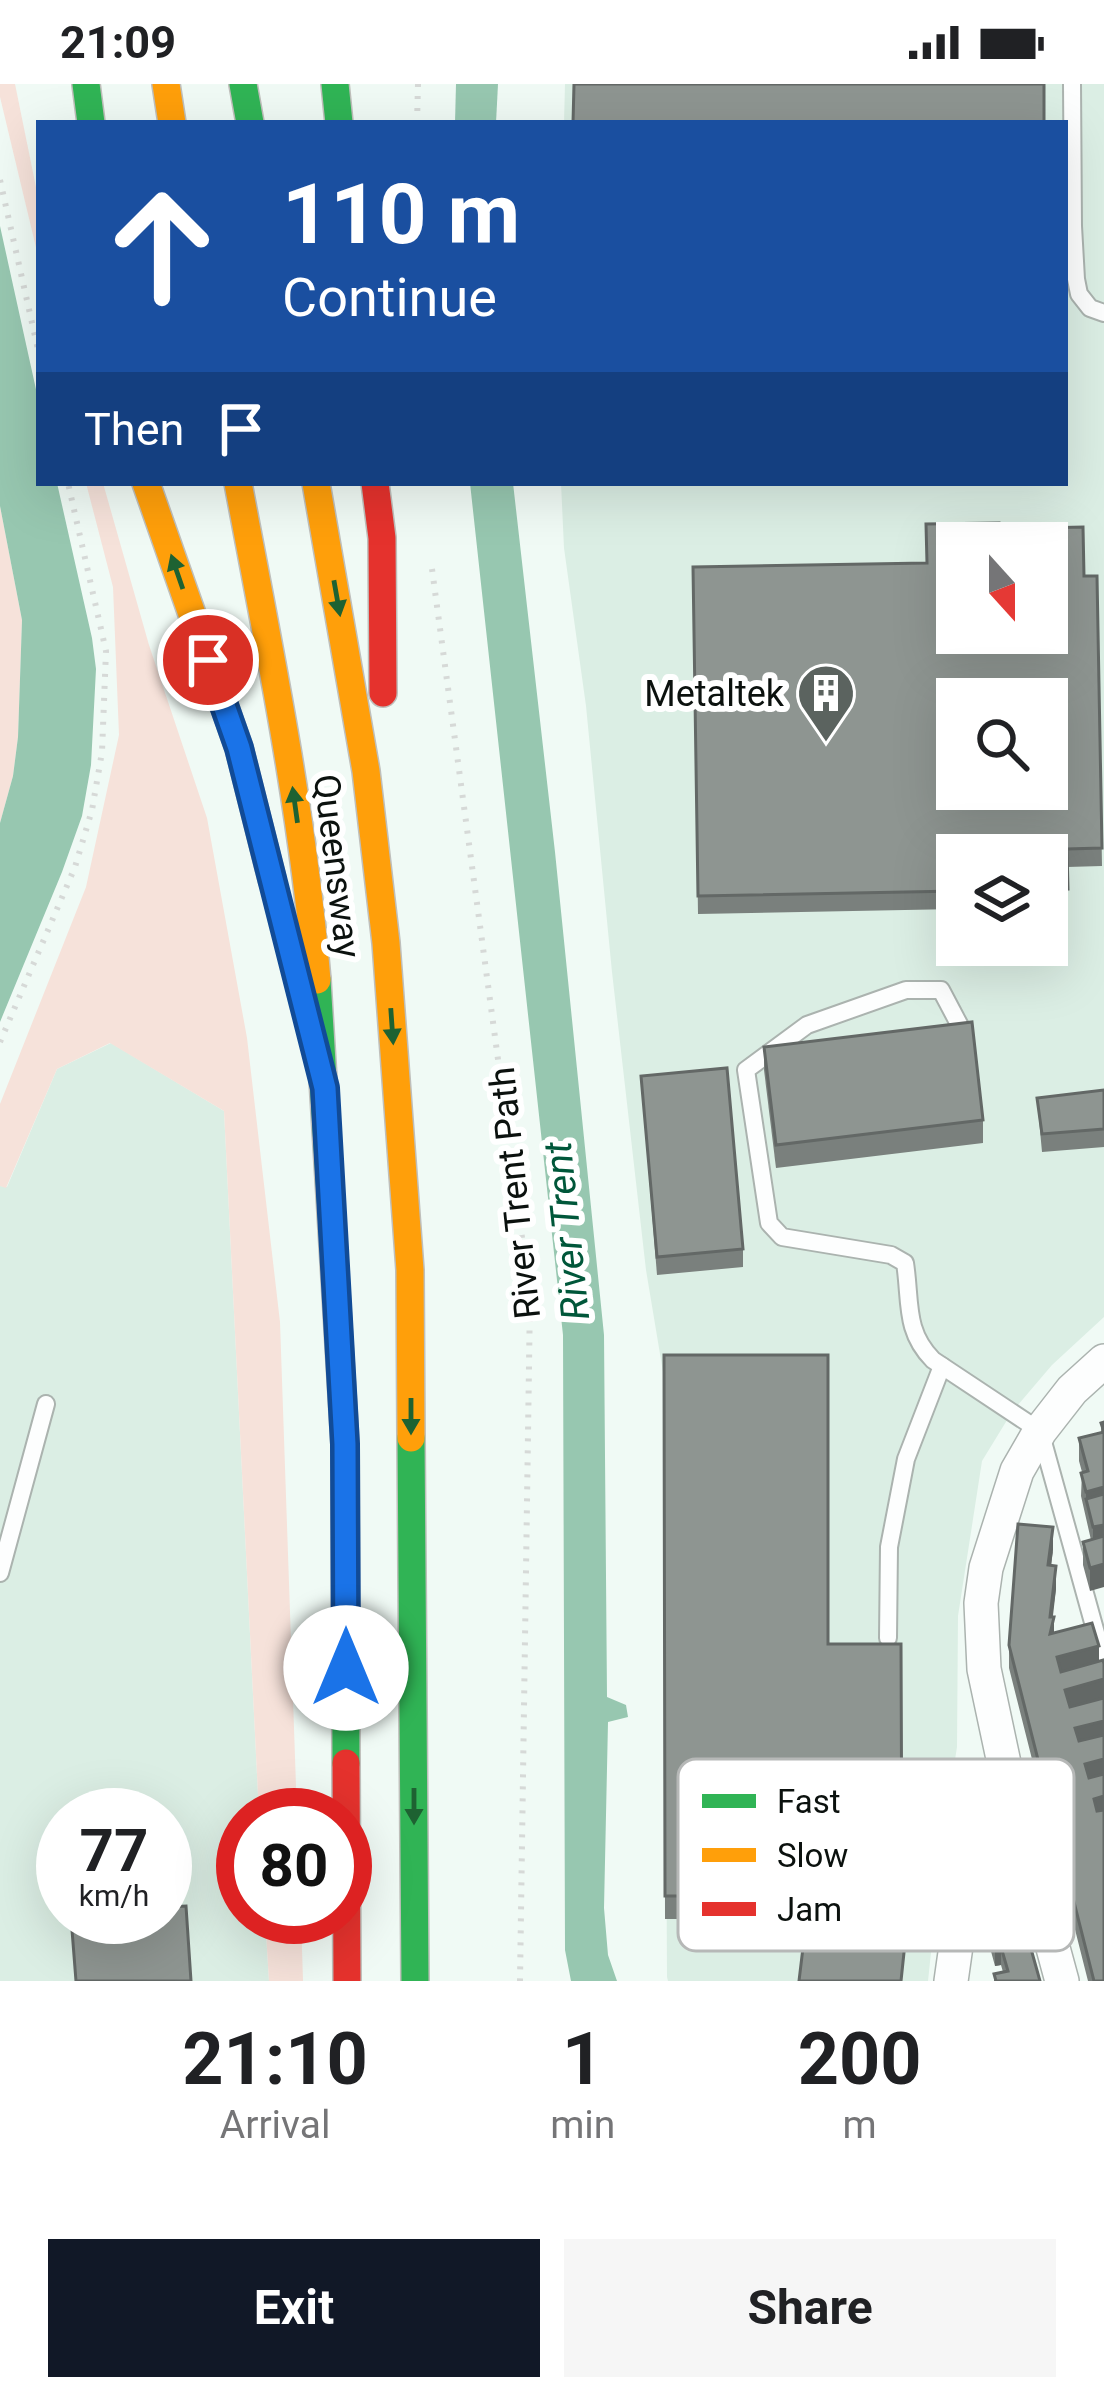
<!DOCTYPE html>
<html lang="en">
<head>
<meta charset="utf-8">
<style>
	:root { --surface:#fff; --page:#f6f6f6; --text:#202124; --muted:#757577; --accent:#111827 }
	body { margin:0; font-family:Roboto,sans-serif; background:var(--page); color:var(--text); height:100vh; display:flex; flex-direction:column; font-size:45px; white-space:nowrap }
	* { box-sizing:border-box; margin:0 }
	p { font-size:39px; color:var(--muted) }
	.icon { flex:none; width:66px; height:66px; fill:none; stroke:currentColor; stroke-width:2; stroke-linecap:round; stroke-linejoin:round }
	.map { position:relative; height:1897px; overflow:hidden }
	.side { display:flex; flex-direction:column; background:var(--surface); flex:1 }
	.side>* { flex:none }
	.guide { position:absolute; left:36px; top:36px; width:1032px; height:366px; border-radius:0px; box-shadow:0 12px 48px #0002; background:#1a4fa0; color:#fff; overflow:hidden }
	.needle { width:78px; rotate:159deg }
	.fabs { position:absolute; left:936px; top:438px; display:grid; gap:24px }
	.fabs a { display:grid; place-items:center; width:132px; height:132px; border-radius:0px; background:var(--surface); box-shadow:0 12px 48px #0002; font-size:60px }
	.speed { position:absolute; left:36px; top:1704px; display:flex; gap:24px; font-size:60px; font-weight:700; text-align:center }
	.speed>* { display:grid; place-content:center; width:156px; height:156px; border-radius:50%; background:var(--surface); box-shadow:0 12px 48px #0002; line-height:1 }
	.speed small { font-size:30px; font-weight:400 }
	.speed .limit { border:18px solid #d22; background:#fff; color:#111 }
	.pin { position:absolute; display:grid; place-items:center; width:102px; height:102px; color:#fff; margin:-51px; border:6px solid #fff; border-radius:50%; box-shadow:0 3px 12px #0007 }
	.me { position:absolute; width:132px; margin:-66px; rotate:0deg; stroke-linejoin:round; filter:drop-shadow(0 0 9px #0008) }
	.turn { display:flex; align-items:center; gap:42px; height:252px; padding:0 48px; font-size:54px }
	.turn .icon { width:156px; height:156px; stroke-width:2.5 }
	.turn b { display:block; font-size:84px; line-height:102px }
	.then { display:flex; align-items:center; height:114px; padding:0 48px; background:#0003; gap:24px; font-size:45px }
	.eta { display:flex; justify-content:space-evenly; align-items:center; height:204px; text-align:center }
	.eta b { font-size:72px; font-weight:700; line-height:84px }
	.primary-button { display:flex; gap:24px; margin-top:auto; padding:24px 48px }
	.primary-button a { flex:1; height:138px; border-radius:0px; background:var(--accent); color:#fff; font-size:48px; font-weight:700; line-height:138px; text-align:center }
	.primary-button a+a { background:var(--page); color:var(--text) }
	.status { display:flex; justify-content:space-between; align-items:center; height:84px; padding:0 60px; background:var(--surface); direction:ltr }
	.status svg { height:33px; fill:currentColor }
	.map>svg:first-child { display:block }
	.built { fill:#dbeee4; fill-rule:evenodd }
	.green { fill:#f6e2da }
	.water { fill:#97c7b0 }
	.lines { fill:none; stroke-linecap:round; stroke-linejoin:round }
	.lane-casing { stroke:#abb3af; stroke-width:20 }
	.street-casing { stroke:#abb3af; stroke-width:36 }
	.fast-casing { stroke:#bfbfbb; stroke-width:30 }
	.slow-casing { stroke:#bfbfbb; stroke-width:30 }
	.jam-casing { stroke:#bfbfbb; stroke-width:30 }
	.path { stroke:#d6d9d7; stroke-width:6; stroke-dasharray:3 9; stroke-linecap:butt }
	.lane { stroke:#fdfefe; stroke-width:16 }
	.street { stroke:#fdfefe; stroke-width:33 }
	.fast { stroke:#30b455; stroke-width:27 }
	.slow { stroke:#ff9f0a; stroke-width:27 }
	.jam { stroke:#e5322d; stroke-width:27 }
	.wall { fill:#7a807d }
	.shaded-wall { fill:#636866 }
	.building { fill:#8e9591; stroke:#636866; stroke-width:3; fill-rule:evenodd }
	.oneway { fill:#1e6232 }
	.route-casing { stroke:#114b97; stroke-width:30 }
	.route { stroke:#1a73e8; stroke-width:21 }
	.labels { text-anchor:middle; stroke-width:12; stroke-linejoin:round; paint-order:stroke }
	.poi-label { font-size:36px; fill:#0b110e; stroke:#fff; text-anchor:end }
	.street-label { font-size:36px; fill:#0b110e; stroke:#fff }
	.water-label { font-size:39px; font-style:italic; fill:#00573a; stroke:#fff }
	.key { fill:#fff; stroke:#b6b8b7; stroke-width:3 }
	.key-label { font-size:33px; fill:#0b110e }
</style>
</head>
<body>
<div class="status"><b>21:09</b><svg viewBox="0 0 49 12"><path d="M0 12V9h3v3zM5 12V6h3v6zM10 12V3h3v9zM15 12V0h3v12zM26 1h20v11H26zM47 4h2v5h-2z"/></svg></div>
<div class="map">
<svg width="1104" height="1897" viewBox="0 0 1104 1897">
	<rect width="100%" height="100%" fill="#f0faf5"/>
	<g class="built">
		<path d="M565,0H1104V1233L1052,1281L1012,1328L982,1377L958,1532L957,1663L944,1745L928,1897H668L667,1893L664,1294L646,1186L612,888L586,622L564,464L561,399H1065V39H564ZM957,459H1047V549H957ZM957,615H1047V705H957ZM957,771H1047V861H957Z"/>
		<path d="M111,959L224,1027L259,1731H243V1833H265L269,1897H0V1102L7,1103L57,985ZM63,1731H165V1833H63Z"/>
	</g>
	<g class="green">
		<path d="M0,0H15L39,118V176L0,13Z"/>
		<path d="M86,399H103L149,561L207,734L247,954L280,1238L297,1731H259L224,1027L110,959L57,985L6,1104L0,1102V1020L86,803L119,651L113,503Z"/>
		<path d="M0,422L22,536L18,653L13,692L0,739Z"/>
		<path d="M265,1833H301L303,1897H269Z"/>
	</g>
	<g class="water">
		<path d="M456,0H498L496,39H455Z"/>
		<path d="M0,142L39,319V399H57L92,554L96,585L91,681L82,732L62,788L0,938V739L13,692L18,653L22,536L0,422Z"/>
		<path d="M470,399H513L555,768L604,1251L607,1613L626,1621L628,1633L608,1638L604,1824L608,1871L617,1897H571L565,1866L563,1251Z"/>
	</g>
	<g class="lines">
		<defs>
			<g id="lane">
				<path d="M1072,0L1073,142L1076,195L1079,210L1090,224L1104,229"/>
				<path d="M960,942L941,906H906L807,941L746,986L769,1139L782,1153L891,1171L905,1179C911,1217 904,1247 933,1276L1040,1347L1104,1578"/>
				<path d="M0,1489L46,1320"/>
				<path d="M888,1554L889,1463L906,1375L942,1282"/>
			</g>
			<g id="street">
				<path d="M951,1897L975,1728L988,1711L1008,1698"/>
				<path d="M1062,1897L1008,1698L984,1585L981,1519L986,1484L1017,1387L1040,1347L1072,1306L1104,1277"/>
			</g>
			<g id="fast">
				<path d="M86,0L91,39"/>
				<path d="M243,0L250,39"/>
				<path d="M335,0L339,39"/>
				<path d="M317,896L345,1360L346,1679"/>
				<path d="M411,1354L415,1897"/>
			</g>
			<g id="slow">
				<path d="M166,0L172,39"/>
				<path d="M146,399L239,664L272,795"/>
				<path d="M238,399C269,564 303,728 317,896"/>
				<path d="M316,399L366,687L386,859L410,1186L411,1354"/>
			</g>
			<g id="jam">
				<path d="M375,399L382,454L383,609"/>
				<path d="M346,1679L347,1897"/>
			</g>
		</defs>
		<use href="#lane" class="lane-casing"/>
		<use href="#street" class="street-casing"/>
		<use href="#fast" class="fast-casing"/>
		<use href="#slow" class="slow-casing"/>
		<use href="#jam" class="jam-casing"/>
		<g class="path">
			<path d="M417,39L418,0"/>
			<path d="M0,96L39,270"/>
			<path d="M432,485L530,1213L520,1897"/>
			<path d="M0,958L75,783L92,726L102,668L106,567L68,399"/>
		</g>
		<use href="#lane" class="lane"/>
		<use href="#street" class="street"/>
		<use href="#fast" class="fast"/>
		<use href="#slow" class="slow"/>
		<use href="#jam" class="jam"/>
	</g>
	<g class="wall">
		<path d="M693,483L957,549L1084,492H1097L1102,782L1067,783L1068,823L1047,824V771H957V825L698,830Z"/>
		<path d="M764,963L983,1036V1059L776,1084L764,986Z"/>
		<path d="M641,992L743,1165V1183L657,1191Z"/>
		<path d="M1104,1006V1063L1042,1068L1037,1014Z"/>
		<path d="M664,1271L828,1560H901L902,1835H665Z"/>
		<path d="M1104,1338L1090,1507L1083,1481V1458L1091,1456L1081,1412L1082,1388L1079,1377V1354L1101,1349V1339Z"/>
		<path d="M1053,1466L1051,1482L1056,1505L1052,1533L1054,1549L1099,1578L1104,1897H1088L1009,1584V1561Z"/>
		<path d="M993,1809L1040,1897H994V1890L1003,1888L1001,1881L995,1882L986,1849V1831L993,1829Z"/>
	</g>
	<g class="shaded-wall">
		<path d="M1104,1403V1426L1086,1415V1431V1408Z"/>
		<path d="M1104,1441V1464L1093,1466V1443Z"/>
		<path d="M1053,1443V1466L1048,1504V1481Z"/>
		<path d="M1104,1480V1503L1090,1507V1484Z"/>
		<path d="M1056,1482V1505L1051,1549L1054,1533V1556L1050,1573V1533Z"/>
		<path d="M1099,1562V1585L1057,1596V1573Z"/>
		<path d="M1104,1595V1618L1065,1629V1606Z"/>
		<path d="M1104,1637V1660L1075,1667V1644Z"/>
		<path d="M1104,1675V1698L1085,1703V1680Z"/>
		<path d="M1104,1712V1735L1094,1738V1715Z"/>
		<path d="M1001,1863V1881L995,1882V1864Z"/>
	</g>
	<g class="building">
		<path d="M574,0H1044V39H573Z"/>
		<path d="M999,439V459H957V549H1047V459H1040V444L1083,443L1084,492H1097L1102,764L1067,765L1068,805L1047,806V771H957V807L698,812L693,483L927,479L926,440ZM957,615H1047V705H957Z"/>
		<path d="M972,938L983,1036L776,1061L764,963Z"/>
		<path d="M727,984L743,1165L657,1173L641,992Z"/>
		<path d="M1104,1006V1045L1042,1050L1037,1014Z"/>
		<path d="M664,1271H828V1560H901L902,1812H665Z"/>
		<path d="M1104,1338V1403L1086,1408L1081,1389L1088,1387L1079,1354L1104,1348L1101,1339Z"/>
		<path d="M1104,1410V1441L1093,1443L1086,1415Z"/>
		<path d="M1018,1440L1053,1443L1048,1481L1056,1482L1050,1533H1054L1050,1550L1092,1539L1099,1562L1057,1573L1061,1588L1103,1576L1104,1580V1595L1065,1606L1070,1623L1104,1614V1637L1075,1644L1079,1657L1104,1651V1675L1085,1680L1089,1694L1104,1690V1712L1094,1715L1097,1727L1104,1726V1897H1094L1009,1561Z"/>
		<path d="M1104,1452V1480L1090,1484L1083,1458Z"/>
		<path d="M1014,1804L1040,1897H996L994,1890L1008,1887L1001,1863L995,1864L986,1831L998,1828L993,1809Z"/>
		<path d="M186,1822L191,1897H76L71,1833H165V1823Z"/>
		<path d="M805,1847L905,1859L901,1897H799Z"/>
	</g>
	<defs><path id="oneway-solid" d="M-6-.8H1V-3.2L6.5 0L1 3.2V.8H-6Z" transform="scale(3)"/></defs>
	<g class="oneway">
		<use href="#oneway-solid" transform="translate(177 488) rotate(-109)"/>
		<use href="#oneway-solid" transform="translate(337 514) rotate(80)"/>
		<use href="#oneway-solid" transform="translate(295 721) rotate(-98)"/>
		<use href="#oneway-solid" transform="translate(392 942) rotate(86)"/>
		<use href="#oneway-solid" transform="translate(411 1332) rotate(90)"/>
		<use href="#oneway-solid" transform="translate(414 1722) rotate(90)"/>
	</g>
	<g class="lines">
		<defs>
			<path id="route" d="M208,576L239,664L325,1004L345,1360L346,1584"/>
		</defs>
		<use href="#route" class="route-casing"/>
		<use href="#route" class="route"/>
	</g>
	<defs>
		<symbol id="building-pin" viewBox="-11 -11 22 30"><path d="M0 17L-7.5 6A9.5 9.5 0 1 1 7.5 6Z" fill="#5b635f" stroke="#fff"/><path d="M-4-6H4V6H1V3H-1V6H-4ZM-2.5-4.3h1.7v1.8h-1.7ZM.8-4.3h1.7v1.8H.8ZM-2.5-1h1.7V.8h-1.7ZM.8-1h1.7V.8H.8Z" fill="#fff"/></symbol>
	</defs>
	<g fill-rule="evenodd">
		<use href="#building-pin" x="793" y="576" width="66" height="90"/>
	</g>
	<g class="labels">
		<g class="poi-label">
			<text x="784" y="622">Metaltek</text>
		</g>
		<g class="street-label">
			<text transform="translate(338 782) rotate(83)" y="13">Queensway</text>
			<text transform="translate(514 1109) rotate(-96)" y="13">River Trent Path</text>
		</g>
		<g class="water-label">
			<text transform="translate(566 1147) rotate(-96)" y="14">River Trent</text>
		</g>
	</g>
	<rect x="678" y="1675" width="396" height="192" rx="18" class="key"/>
	<rect x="702" y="1710" width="54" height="14" fill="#30b455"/>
	<rect x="702" y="1764" width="54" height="14" fill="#ff9f0a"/>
	<rect x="702" y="1818" width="54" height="14" fill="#e5322d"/>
	<g class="key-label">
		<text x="777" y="1729">Fast</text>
		<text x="777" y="1783">Slow</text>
		<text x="777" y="1837">Jam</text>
	</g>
</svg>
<div class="fabs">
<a><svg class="needle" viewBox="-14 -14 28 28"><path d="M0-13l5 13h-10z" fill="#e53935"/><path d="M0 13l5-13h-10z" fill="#757577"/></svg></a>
<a><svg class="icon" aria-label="search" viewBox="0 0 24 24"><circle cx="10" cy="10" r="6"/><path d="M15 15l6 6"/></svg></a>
<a><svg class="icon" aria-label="layers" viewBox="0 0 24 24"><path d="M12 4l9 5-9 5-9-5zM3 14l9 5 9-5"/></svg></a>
</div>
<div class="speed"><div>77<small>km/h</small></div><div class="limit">80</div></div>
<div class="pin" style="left:208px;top:576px;background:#d93025"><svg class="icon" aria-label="arrive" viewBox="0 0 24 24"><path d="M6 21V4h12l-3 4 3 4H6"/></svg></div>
<svg class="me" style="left:346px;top:1584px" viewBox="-20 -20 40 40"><circle r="19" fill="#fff"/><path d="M0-13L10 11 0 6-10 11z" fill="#1a73e8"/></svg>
<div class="guide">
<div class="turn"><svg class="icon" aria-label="ahead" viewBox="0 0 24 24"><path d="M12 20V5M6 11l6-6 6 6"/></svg><div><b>110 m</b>Continue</div></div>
<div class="then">Then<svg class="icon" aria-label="arrive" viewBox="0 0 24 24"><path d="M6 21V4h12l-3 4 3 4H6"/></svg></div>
</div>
</div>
<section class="side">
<div class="eta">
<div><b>21:10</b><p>Arrival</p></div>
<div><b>1</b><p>min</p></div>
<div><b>200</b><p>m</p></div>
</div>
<div class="primary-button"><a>Exit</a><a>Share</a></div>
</section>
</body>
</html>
